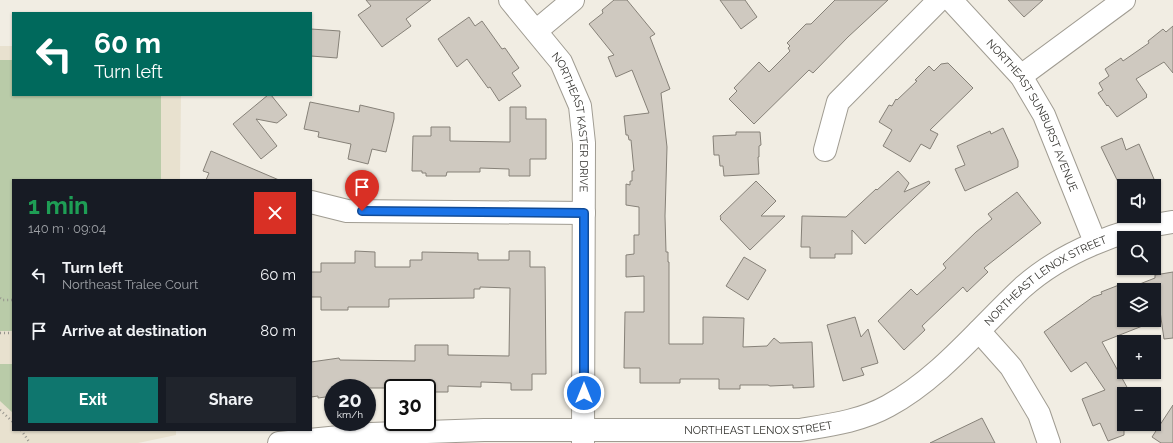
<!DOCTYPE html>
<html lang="en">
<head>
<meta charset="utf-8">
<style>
	:root { --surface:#171b24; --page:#20242c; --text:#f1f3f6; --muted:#9ea1a6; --accent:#0f766e }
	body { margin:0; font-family:Raleway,sans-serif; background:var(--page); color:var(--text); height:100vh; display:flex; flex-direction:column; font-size:15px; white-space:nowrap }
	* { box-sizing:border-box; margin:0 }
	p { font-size:13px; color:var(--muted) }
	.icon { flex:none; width:22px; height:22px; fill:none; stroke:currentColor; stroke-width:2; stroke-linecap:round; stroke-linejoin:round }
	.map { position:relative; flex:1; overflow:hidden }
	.sheet { position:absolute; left:12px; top:179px; width:300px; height:252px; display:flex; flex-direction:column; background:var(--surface); border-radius:0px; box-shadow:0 1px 3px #0004 }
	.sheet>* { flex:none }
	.top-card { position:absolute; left:12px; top:12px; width:300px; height:84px; border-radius:0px; box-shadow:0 1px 3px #0004; background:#00695c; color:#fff; overflow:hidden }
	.tools { position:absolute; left:1117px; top:179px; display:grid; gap:8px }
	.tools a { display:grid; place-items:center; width:44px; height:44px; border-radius:0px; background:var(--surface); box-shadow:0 1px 3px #0004; font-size:20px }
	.speed { position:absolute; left:324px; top:379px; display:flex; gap:8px; font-size:20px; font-weight:700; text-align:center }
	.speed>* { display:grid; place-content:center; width:52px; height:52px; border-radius:50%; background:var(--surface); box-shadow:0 1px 3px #0004; line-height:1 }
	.speed small { font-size:10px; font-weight:400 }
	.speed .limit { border:2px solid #111; border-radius:6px; background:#fff; color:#111 }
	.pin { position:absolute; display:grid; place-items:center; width:34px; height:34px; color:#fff; margin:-41px -17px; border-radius:50% 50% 50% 0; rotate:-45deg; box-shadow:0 0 4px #0007 }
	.pin .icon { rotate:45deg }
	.me { position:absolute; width:44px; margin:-22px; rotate:0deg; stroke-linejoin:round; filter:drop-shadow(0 0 3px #0008) }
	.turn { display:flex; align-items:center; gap:14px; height:84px; padding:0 16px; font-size:18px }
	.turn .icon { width:52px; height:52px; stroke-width:2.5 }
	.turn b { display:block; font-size:28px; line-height:34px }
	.round { display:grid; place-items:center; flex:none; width:42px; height:42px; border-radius:0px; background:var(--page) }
	.headline { display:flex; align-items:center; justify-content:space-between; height:68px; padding:0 16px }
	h1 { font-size:24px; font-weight:700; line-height:30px; color:#1e9e55 }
	.primary-button { display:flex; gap:8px; margin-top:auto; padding:8px 16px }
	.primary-button a { flex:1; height:46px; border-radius:0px; background:var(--accent); color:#fff; font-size:16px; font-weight:700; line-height:46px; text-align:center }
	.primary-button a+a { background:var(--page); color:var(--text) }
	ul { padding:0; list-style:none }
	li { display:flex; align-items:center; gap:12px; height:56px; padding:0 16px }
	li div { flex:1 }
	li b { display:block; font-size:15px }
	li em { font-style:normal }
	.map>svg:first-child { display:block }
	.built { fill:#e8e1cf }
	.green { fill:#b9cba8 }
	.building { fill:#cfc9c0; stroke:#868178 }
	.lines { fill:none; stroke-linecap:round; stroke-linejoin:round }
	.minor-casing { stroke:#a09c92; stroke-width:24 }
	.path { stroke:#97958e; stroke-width:2.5; stroke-dasharray:1 3; stroke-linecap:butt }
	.minor { stroke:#fff; stroke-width:22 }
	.route-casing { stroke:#114b97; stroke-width:10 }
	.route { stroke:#1a73e8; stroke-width:7 }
	.labels { text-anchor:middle; stroke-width:4; stroke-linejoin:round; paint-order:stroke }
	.street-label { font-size:11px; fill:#32312d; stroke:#fff }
</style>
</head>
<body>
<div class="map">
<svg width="1173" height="443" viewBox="0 0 1173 443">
	<rect width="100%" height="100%" fill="#f1ede3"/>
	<path class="built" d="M0,46H13V95H181L180,180H13V430H176V435L138,443H0Z"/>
	<g class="green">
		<path d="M0,60H13V95H161V180H13V331H0Z"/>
		<path d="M0,364H13V413L0,401Z"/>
	</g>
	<g class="building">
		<path d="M366,0H431L406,19L411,26L382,47L358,15L371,6Z"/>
		<path d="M614,0H627L655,34L650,37L670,89L661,93L667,147L665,216L666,252H668V262H669V344H703V317L744,318L743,347L767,346L774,338L780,343L812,342L814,387L793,388V385L770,386L768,385H740V389H719V379H680V383H640V368H624L625,312H644V276L626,277V255L634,254V235H639V207L626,205V184L630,185V181H632V171H634L631,140H629L628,135H626L624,116L649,113L632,70L616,77L608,57L614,55L589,24L603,13L602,10Z"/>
		<path d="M720,0H745L757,17L741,29Z"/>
		<path d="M835,0H888L848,37L813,73L809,70L754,124L729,99L737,91L734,88L759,62L769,72L790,51L788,48L790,46L787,43L806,24H811Z"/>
		<path d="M1008,0H1043L1024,17Z"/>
		<path d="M469,17L475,26L482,21L502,49L505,48L519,68L512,73L521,86L499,101L490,87L488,88L467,59L457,67L438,39Z"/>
		<path d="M1173,26V73L1164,62L1136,79L1147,95L1146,96L1147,97L1117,117L1108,105L1107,106L1098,93L1103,90L1099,83L1109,76L1105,69L1121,58L1123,61L1149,43L1148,41L1163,29L1166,32Z"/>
		<path d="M311,29L340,31L337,58L311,56Z"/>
		<path d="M948,63L973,88L930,130L938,134L930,149L921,144L910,162L883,146L892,130L879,122L889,105L892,106L896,99L897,100L917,81L915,80L929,66L934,71L941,64Z"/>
		<path d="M268,95H271L287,115L277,123L256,119L277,146L261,159L233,124Z"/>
		<path d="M310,102L359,112L360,105L394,113V119L386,152L372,149L368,164L348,159L351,144L318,137L319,132L304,129Z"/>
		<path d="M510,107H526V119H546V159H530V176H509V169L480,168V172H447L446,176H426V173H422V171H412L413,136H431V127H450V141L510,142Z"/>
		<path d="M1003,128L1018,161V167L965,191L955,169L965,165L957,146L990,131L991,134Z"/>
		<path d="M736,132H760L761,145L759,146V157H758L759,174L724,176L723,166H720L719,155H714L713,136L736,135Z"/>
		<path d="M1122,138L1126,150L1139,144L1154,179L1139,186H1120L1101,147Z"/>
		<path d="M211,151L279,180H206L209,173L203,171Z"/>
		<path d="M898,171L909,183L904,192L929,181L930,183L865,244L852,230V254H835V258H810V247H801L802,216L846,217L876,189L877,190Z"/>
		<path d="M756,181L776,201L761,216H785L750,250L720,219L721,218L720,216Z"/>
		<path d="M1017,192L1041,223L984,268L988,272L967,292L963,287L922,326L925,330L904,350L878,321L911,289L917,295L946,268L943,264L976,232L992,219L988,214Z"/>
		<path d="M355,251L375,252V267H410V260H422V252L478,253V260H509V251H530V267H545L546,374H532V390H511V383L481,382V387L448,386V392H427V383H397V388H333V396L318,398V396L311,397V362L339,358L340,360L415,361V345H448V355L509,356L510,288L480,287V289H474V298L389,299V307H348V310H321V297H311V272H321V263H355Z"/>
		<path d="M744,257L766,270L748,300L726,286Z"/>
		<path d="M1173,272V338L1164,339L1157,290H1127V289L1155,278V275Z"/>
		<path d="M1119,285L1124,296V320H1154L1155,321L1102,342L1128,389L1124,392V435L1108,441L1100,423L1093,426L1082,399L1105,390L1086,362L1071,372L1044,332L1093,297L1102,294L1101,292Z"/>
		<path d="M855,317L861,337L868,329L878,363L861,368L864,375L843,381L827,325Z"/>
		<path d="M1173,405V443H1161L1152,437Z"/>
		<path d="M982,418L995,443H930Z"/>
	</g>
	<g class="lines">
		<defs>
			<g id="minor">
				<path id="s1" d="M510,0L561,62L580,106L584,143L583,443"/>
				<path id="s2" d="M951,0L1021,76L1044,115L1095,242"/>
				<path d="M536,31L573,0"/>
				<path d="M1021,76L1124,0"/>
				<path d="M825,150L838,102L939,0"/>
				<path d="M311,202L347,211L584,213"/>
				<path d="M979,331L1011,367L1039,414L1049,443"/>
				<path id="s3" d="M279,443L370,434L484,430H800C830,425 861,421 888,406C940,378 979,328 1022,288C1062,252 1121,229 1173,222"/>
			</g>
		</defs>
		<use href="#minor" class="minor-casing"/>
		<g class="path">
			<path d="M0,298L2,300H13"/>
			<path d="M0,333H13"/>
			<path d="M0,410L13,422"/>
			<path d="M21,430L30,443"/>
		</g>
		<use href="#minor" class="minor"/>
	</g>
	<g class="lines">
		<defs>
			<path id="route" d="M362,211L584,213V393"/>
		</defs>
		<use href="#route" class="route-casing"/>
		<use href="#route" class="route"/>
	</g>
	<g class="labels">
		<g class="street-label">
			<text dy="4" stroke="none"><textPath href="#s2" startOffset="143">NORTHEAST SUNBURST AVENUE</textPath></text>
			<text dy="4" stroke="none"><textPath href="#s1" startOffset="142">NORTHEAST KASTER DRIVE</textPath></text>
			<text dy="4" stroke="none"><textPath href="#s3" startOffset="816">NORTHEAST LENOX STREET</textPath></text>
			<text dy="4" stroke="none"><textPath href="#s3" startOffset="480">NORTHEAST LENOX STREET</textPath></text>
		</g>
	</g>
</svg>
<div class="tools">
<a><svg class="icon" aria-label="sound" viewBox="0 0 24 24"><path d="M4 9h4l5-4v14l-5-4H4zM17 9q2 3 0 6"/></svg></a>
<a><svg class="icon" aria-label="search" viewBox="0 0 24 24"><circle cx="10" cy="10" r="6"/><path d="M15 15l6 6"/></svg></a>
<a><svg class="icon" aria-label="layers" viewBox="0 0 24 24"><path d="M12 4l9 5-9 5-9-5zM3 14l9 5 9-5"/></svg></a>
<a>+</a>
<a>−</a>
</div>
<div class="speed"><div>20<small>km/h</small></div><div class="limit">30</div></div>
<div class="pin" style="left:362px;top:211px;background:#d93025"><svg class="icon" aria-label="arrive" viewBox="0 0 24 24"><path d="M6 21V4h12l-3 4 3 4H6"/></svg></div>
<svg class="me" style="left:584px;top:393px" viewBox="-20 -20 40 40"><circle r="17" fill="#1a73e8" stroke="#fff" stroke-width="3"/><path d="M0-11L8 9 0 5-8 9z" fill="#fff"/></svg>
<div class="top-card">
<div class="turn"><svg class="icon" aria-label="left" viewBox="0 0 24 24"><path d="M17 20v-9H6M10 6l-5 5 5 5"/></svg><div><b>60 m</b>Turn left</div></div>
</div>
<section class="sheet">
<div class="headline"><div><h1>1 min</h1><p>140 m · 09:04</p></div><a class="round" style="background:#d93025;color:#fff"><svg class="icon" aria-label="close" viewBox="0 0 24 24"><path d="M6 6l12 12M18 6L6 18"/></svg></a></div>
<ul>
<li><svg class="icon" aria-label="left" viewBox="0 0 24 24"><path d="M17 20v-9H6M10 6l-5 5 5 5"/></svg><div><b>Turn left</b><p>Northeast Tralee Court</p></div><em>60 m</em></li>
<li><svg class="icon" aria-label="arrive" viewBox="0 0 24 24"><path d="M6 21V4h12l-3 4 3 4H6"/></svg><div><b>Arrive at destination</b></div><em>80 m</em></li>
</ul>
<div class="primary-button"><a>Exit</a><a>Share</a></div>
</section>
</div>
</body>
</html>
